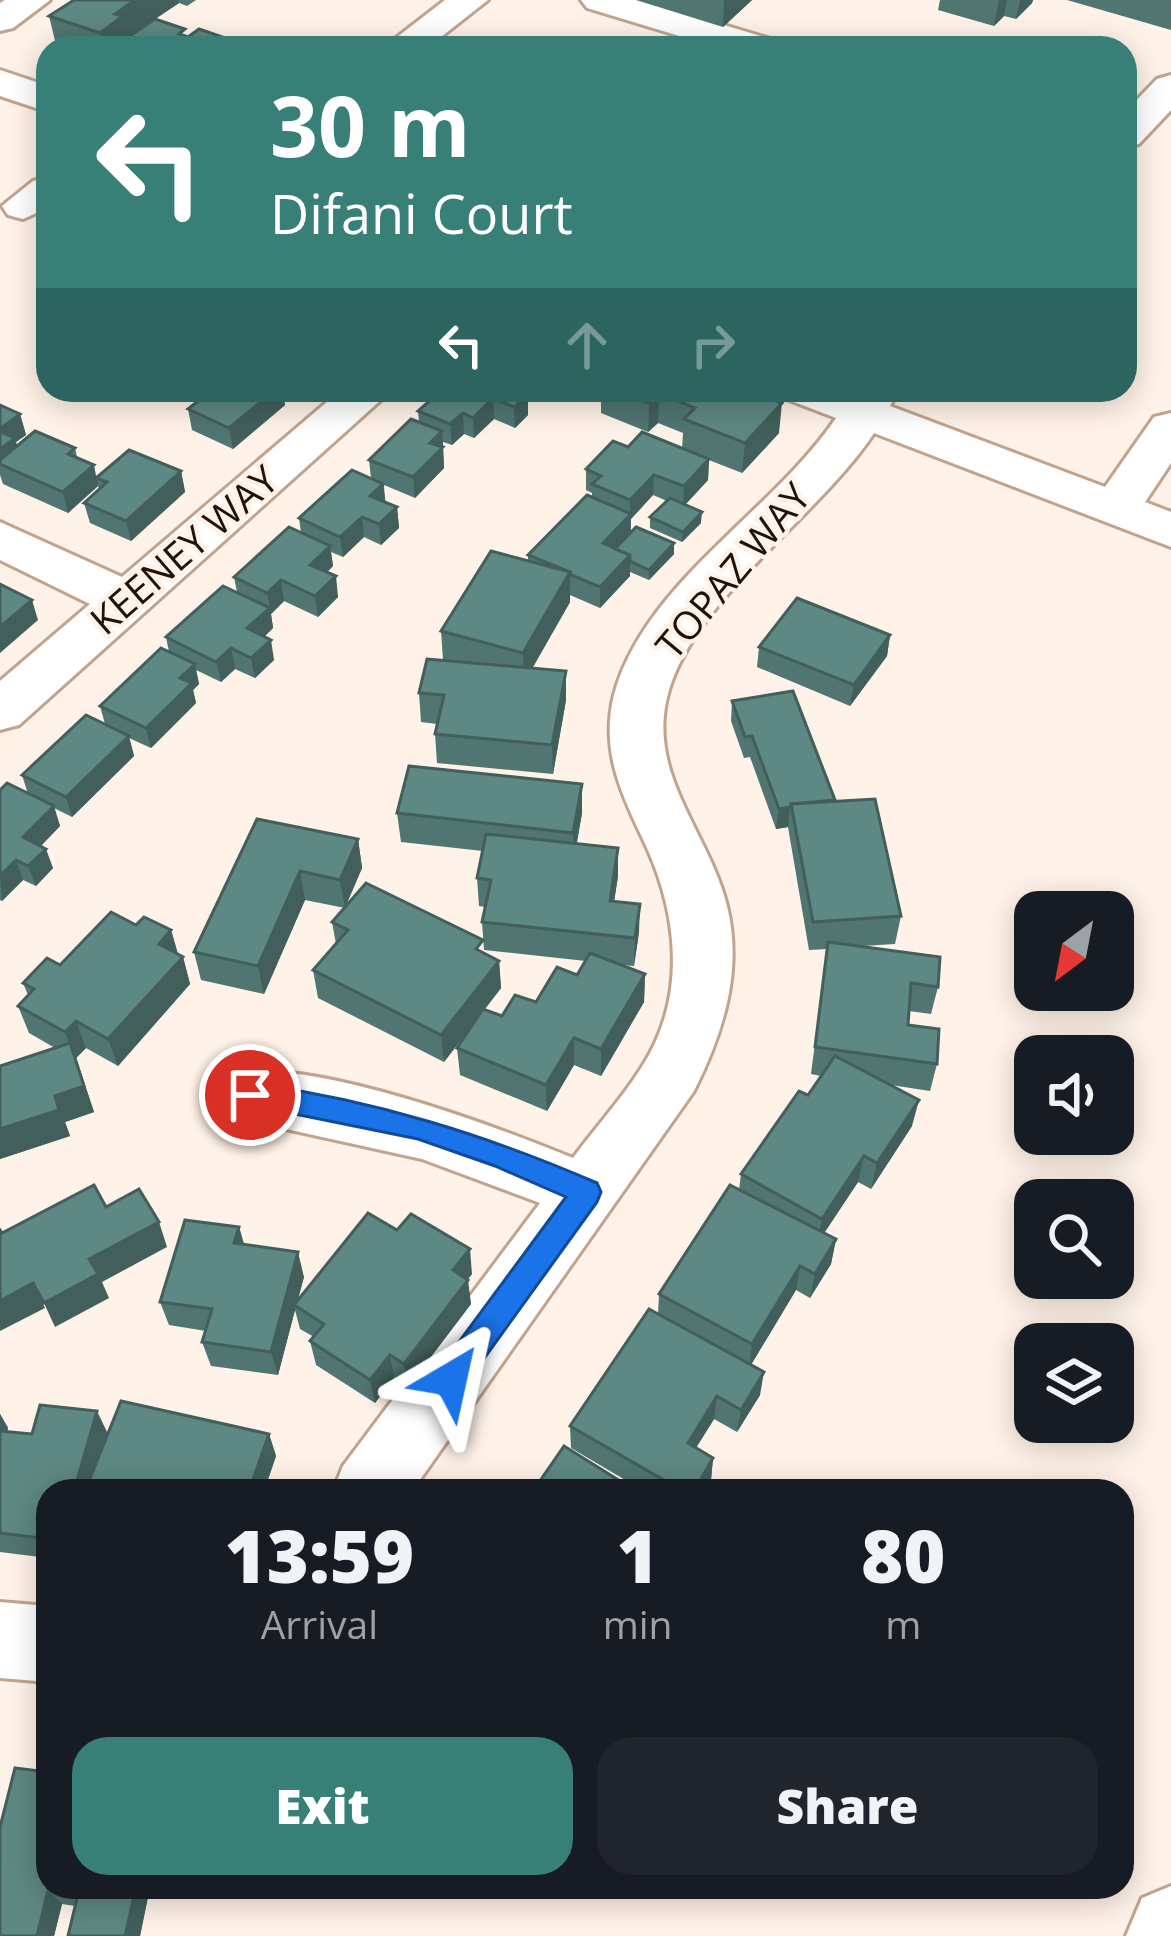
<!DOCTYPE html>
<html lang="en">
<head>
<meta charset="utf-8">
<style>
	:root { --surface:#171b24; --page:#20242c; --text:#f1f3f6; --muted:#9ea1a6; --accent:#387f78 }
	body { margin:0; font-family:"Open Sans",sans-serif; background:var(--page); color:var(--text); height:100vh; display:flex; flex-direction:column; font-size:45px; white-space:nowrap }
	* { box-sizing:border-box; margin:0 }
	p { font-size:39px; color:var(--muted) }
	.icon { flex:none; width:66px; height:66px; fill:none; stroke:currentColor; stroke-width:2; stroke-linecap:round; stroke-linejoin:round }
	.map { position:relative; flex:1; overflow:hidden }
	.details { position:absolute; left:36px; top:1479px; width:1098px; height:420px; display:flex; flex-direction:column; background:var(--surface); border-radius:36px; box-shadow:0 6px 30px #0003 }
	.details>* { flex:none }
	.banner { position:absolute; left:36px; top:36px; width:1101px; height:366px; border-radius:36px; box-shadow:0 6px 30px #0003; background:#387f78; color:#fff; overflow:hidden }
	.needle { width:78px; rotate:212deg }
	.buttons { position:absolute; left:1014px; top:891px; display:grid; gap:24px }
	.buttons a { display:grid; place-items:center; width:120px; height:120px; border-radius:24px; background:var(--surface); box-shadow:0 6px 30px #0003; font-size:60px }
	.pin { position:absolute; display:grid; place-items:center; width:102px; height:102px; color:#fff; margin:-51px; border:6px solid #fff; border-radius:50%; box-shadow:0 3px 12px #0007 }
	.me { position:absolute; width:132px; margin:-66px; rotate:36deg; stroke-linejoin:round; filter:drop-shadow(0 0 9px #0008) }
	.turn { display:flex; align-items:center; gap:42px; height:252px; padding:0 36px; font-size:54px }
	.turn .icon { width:156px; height:156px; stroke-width:2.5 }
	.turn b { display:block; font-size:84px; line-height:102px }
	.lanes { display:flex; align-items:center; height:114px; padding:0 36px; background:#0003; justify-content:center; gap:60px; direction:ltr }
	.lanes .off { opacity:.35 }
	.eta { display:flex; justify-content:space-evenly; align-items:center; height:204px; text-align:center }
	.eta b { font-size:72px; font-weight:800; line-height:84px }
	.primary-button { display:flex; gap:24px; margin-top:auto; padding:24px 36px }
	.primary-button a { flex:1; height:138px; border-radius:36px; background:var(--accent); color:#fff; font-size:48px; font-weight:800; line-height:138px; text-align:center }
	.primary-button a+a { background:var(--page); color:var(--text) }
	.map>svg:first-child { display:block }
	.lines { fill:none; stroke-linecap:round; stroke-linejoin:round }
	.minor-casing { stroke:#c2a48e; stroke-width:6 }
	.minor { fill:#fff; fill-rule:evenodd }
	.wall { fill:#517571 }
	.shaded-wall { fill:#425f5c }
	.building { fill:#5e8883; stroke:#425f5c; stroke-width:3 }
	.route { fill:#1a73e8; stroke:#114b97; stroke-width:3 }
	.labels { text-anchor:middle; stroke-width:9; stroke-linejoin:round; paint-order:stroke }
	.street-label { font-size:39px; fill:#1e130b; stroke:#fff2e8 }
</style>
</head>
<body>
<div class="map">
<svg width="1171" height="1936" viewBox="0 0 1171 1936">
	<rect width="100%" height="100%" fill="#fff2e8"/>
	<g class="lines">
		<defs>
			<g id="minor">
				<path d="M5,0H50L13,28L0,31V3Z"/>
				<path d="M445,0H488L427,48H383Z"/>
				<path d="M581,0H640L774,40L779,48H719L587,8Z"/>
				<path d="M0,70L48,86V112L0,96Z"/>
				<path d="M1171,75V110L1139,144L1125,147V112L1157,79Z"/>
				<path d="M48,177V208L23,219L8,215L2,206L33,181Z"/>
				<path d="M341,390H392L19,725L0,730V681L90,604L0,560V522L122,577Z"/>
				<path d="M782,390H899L890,406L1105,487L1154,417L1171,413V463L1145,502L1171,512V547L874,433C819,516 697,597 669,690C644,772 709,832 727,906C743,971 723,1033 694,1091L412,1491H333L343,1466L540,1203L422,1159L250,1121L228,1114L219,1095L228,1076C299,1052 500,1128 573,1158C598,1124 629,1091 649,1055C688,984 675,904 641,835C619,789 601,747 614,695C644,583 774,511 836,418L789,400Z"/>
				<path d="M0,1602L48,1606V1682L0,1678Z"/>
				<path d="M1171,1886V1936H1126L1142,1898Z"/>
			</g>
		</defs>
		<use href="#minor" class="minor-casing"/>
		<use href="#minor" class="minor"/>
	</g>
	<g class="wall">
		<path d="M74,0H196L187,6L179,3L155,19L186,36L254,48H65L56,45L49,16Z"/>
		<path d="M636,0H752L723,27Z"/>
		<path d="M940,0H1033L1032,3L1016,19L1004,16L994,26L938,10Z"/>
		<path d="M1067,0H1171V30Z"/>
		<path d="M212,390H296L289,396L283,394L285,405L233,449L192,430L188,409Z"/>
		<path d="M518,390L528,415L515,428L494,419L474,438L464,434L452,445L443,442L444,468L415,498L384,485L385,502L397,507L399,528L381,545L364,537L343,557L331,552L333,566L327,572L338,597L318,617L284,601L271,614L273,628L264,637L274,660L255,678L235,669L221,682L196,670L199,684L193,690L196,703L151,748L129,738L134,756L72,817L54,808L60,826L41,846L53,868L36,886L23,880L2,901L0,900V790L28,794L22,775L105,724L100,706L169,652L166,637L237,592L234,577L301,533L299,518L371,478L369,460L419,422L418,411Z"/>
		<path d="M596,390H748L779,433L742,473L709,460L708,480L685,505L701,523L682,542L650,528V517L667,501L653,495L631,519V533L674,554L649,580L630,572V576L600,608L570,595V602L532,668L566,671V700L553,774L437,763L435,734L437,724L421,722L419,693L443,660L441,631L528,561V555L592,497V493L586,490V469L628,447L682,449L683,433L658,423L648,432L601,413V392Z"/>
		<path d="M0,405L20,414L26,435L16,442L17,446L75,448L77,457L97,477L181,471L185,492L131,541L90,523L84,503L99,489L98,486L68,513L3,484L0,475Z"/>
		<path d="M890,635L887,656L850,706L757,667L759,647Z"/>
		<path d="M732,701L835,801L901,916L895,944L863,946L938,987L931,1014L909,1011L908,1025L937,1064L930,1091L891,1085L912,1126L871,1189L858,1182L824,1233L836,1239L831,1264L810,1298L796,1290L751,1365L760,1395L737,1432L714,1419L696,1448L713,1458L711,1480L704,1491H644L571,1448L570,1426L658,1314L659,1294L739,1190L741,1174L808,1095L821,1076L811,1074L827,949L809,950L788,827L776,829L750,757L744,758L731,721Z"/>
		<path d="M397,813H582L577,843L618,876L614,901L639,932L634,966L621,965L645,974L644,1002L601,1076L574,1065L547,1111L460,1075L457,1048L470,1028L444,1062L318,998L313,970L336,944L332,922L345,908L305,900L264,994L201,980L194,952L257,819L358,839L362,868L345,907L484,953L499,961L501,988L485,1009L502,1016L536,1002L577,975L586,961L484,950L482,922L485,907L479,906L477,878L483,851L401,842Z"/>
		<path d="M136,925L171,930L178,954L183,957L190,984L118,1066L86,1048L76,1058L94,1112L65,1122L70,1136L0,1159V1066L55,1048L29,1033L18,1006L28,995L23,983Z"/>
		<path d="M239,1227L244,1244L304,1277L298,1299L472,1274L467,1280L471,1304L408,1387L394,1378L375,1403L316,1365L310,1341L314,1337L300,1329L295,1310L278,1375L211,1366L202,1342L206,1331L169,1325L160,1302Z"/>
		<path d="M0,1414L8,1428L7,1432L32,1434H269L276,1456L264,1491H48V1558L0,1552Z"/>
		<path d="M48,1887H150L140,1936H68L75,1906L62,1904L54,1936Z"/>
	</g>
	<g class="shaded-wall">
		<path d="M135,0H178L179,3L127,38L125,48H103L100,33L115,14Z"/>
		<path d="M724,0H752L723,27Z"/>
		<path d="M999,0H1007L1004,16L994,26Z"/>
		<path d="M1020,0H1033L1032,3L1016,19Z"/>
		<path d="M275,390H282L285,405L233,449L229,428Z"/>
		<path d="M659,393L658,423L648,432L649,403Z"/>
		<path d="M528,394V415L515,428L514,407Z"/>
		<path d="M493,398L494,419L474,438L473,418Z"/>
		<path d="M782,403L779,433L742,473L745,443Z"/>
		<path d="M463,413L464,434L452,445L450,424Z"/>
		<path d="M20,414L26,435L16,442L21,459L0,464V429Z"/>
		<path d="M442,431L444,468L415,498L413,477L430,443Z"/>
		<path d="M709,459L708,480L683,507L684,486Z"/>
		<path d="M94,465L98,486L68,513L63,492Z"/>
		<path d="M181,471L185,492L131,541L126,521Z"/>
		<path d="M654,475L653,495L631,519L630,535L603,564V543L630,516V500Z"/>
		<path d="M383,484L386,505L370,496Z"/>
		<path d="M397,507L399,528L381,545L379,524Z"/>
		<path d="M702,512L701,523L682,542L683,532Z"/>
		<path d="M362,517L364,537L343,557L340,537Z"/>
		<path d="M674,543V554L649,580V570Z"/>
		<path d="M330,546L333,566L313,586L310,565Z"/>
		<path d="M630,555V576L600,608V587Z"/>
		<path d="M570,572V602L524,683L523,653Z"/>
		<path d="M336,576L338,597L318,617L315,596Z"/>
		<path d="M281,580L284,601L271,614L273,628L251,649L247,628L270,608L267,593Z"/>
		<path d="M32,600L38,620L0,653V627Z"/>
		<path d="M890,635L887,656L850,706L854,685Z"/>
		<path d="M271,640L274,660L255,678L251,658Z"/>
		<path d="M231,648L235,669L221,682L216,662Z"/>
		<path d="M195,664L199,684L193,690L196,703L151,748L146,728L180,678Z"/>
		<path d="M566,671V700L553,774L552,745Z"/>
		<path d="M129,736L134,756L72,817L66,797Z"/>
		<path d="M582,784V813L573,861V833Z"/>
		<path d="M54,806L60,826L30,857L23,837Z"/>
		<path d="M790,807L788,827L776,829L779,809Z"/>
		<path d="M358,839L362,868L345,908L340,880Z"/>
		<path d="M618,848V876L610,929V901Z"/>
		<path d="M46,849L53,868L36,886L28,866Z"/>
		<path d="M16,860L23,880L2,901L0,876Z"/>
		<path d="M300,871L305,900L264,994L258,966Z"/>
		<path d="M640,904L639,932L634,966L635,938Z"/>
		<path d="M171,930L179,958L159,944Z"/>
		<path d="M183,957L190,984L118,1066L108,1039Z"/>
		<path d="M499,961L501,988L444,1062L441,1035Z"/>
		<path d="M645,974L644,1002L601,1076V1049Z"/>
		<path d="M76,1021L86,1048L76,1058L94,1112L65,1122L70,1136L0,1159V1129L55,1096L84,1086L65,1032Z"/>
		<path d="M574,1038V1065L547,1111L546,1085Z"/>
		<path d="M919,1100L912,1126L871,1189L877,1163Z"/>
		<path d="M864,1156L858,1182L817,1244L822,1219Z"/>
		<path d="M159,1222L167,1247L102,1282L109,1298L55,1327L44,1303L89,1259Z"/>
		<path d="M239,1227L246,1252L234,1243Z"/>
		<path d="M836,1239L831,1264L810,1298L815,1274Z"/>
		<path d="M470,1249L472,1274L456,1295L453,1270Z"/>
		<path d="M298,1252L304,1277L296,1306L294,1305L295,1310L278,1375L271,1352Z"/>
		<path d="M800,1266L796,1290L749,1368L752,1344Z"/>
		<path d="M468,1280L471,1304L408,1387L404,1364Z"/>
		<path d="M33,1283L45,1308L0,1331V1301Z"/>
		<path d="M390,1355L394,1378L375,1403L370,1380Z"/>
		<path d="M764,1372L760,1395L737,1432L741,1410Z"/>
		<path d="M717,1396L714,1419L685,1465L688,1443Z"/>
		<path d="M97,1411L108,1434L92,1491H74Z"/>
		<path d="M0,1414L8,1428L1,1452L0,1450Z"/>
		<path d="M269,1434L276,1456L264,1491H249Z"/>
		<path d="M713,1458L711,1480L704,1491H694Z"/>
		<path d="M136,1887H150L140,1936H125Z"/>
		<path d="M48,1890L62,1904L54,1936H37Z"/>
	</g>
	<g class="building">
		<path d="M74,0H135L115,14L123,16L100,33L49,16Z"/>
		<path d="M155,19L185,29L179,34L188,37L199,29L254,48H112Z"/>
		<path d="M212,390H275L229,428L188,409Z"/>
		<path d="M442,390H518L528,394L514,407L493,398L473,418L463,413L450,424L418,411Z"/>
		<path d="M618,390H748L782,403L745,443L684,419L695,408L659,393L649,403Z"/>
		<path d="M0,405L20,414L0,429Z"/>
		<path d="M411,419L442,431L430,443L443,447L413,477L369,460Z"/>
		<path d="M35,431L75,448L68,454L94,465L63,492L0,464V460Z"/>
		<path d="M0,432L15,438L0,449Z"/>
		<path d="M642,432L709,459L684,486L654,475L630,500L592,484L601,476L586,469L613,441L628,447Z"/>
		<path d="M129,450L181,471L126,521L84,503L107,482L96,478Z"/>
		<path d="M352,470L383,484L370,496L397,507L379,524L362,517L340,537L299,518Z"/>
		<path d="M587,495L631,514L603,543L630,555L600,587L569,574L570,572L528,555Z"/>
		<path d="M670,498L702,512L683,532L650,517Z"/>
		<path d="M289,527L330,546L310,565L336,576L315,596L281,580L267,593L234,577Z"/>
		<path d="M636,527L674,543L649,570L630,561V555L615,549Z"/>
		<path d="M491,551L570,572L523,653L441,631Z"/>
		<path d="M0,584L32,600L0,627Z"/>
		<path d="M223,586L270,608L247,628L271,640L251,658L231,648L216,662L166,637Z"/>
		<path d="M797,598L890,635L854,685L759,647Z"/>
		<path d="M161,648L195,664L180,678L192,683L146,728L100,706Z"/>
		<path d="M427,659L566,671L552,745L435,734L444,695L419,693Z"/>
		<path d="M793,691L835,800L791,804V807L779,809L752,736L745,737L732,701Z"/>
		<path d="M86,715L129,736L66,797L22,775Z"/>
		<path d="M409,766L582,784L573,833L397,813Z"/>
		<path d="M7,783L54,806L23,837L46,849L28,866L16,860L0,876V790Z"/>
		<path d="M875,799L901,916L813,922L791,804Z"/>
		<path d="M257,819L358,839L340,880L300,871L258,966L194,952Z"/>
		<path d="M486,834L618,848L610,901L640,904L635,938L482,922L491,880L477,878Z"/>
		<path d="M366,883L483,940L476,949L499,961L441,1035L313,970L348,930L332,922Z"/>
		<path d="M111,912L136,925L144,917L171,930L159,944L183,957L108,1039L76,1021L65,1032L18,1006L34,989L23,983L47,958L60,965Z"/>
		<path d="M828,942L940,957L938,987L911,983L908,1025L939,1029L937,1064L815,1047Z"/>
		<path d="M590,953L645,974L601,1049L574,1038L546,1085L457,1048L483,1009L502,1016L515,995L536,1002L557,967L577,975Z"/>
		<path d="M70,1043L84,1086L55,1096L59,1110L0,1129V1066Z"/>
		<path d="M835,1056L919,1100L877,1163L864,1156L822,1219L741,1174L799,1091L808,1095Z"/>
		<path d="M94,1185L106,1207L139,1189L159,1222L89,1259L98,1274L44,1303L33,1283L0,1301V1230L2,1233Z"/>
		<path d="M730,1185L836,1239L815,1274L800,1266L752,1344L659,1294Z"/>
		<path d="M368,1213L397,1230L411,1214L470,1249L453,1270L468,1280L404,1364L390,1355L370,1380L310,1341L324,1324L294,1305Z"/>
		<path d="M185,1220L239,1227L234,1243L298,1252L271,1352L202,1342L212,1309L160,1302Z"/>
		<path d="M649,1309L764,1372L741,1410L717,1396L688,1443L713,1458L694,1491H683L570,1426Z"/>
		<path d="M121,1401L269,1434L249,1491H190L172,1487L171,1491H85Z"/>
		<path d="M40,1405L97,1411L74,1491H48V1539L0,1533V1431L32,1434Z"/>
		<path d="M564,1446L636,1491H533Z"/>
		<path d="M15,1768L48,1772V1887H136L125,1936H68L78,1894L48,1890L37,1936H0V1827Z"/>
	</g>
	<path class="route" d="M250,1083C373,1100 484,1134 597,1183L601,1192L597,1202L462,1389L451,1394L439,1389L435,1379L439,1369L566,1197L495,1166L418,1139L240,1103L236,1095L240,1086Z"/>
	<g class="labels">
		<g class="street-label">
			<text transform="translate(184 550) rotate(-41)" y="14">KEENEY WAY</text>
			<text transform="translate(733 571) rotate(-50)" y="14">TOPAZ WAY</text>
		</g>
	</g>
</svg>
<div class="buttons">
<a><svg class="needle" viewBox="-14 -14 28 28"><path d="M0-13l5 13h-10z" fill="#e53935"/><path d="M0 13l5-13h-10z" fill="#9ea1a6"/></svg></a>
<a><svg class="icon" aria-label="sound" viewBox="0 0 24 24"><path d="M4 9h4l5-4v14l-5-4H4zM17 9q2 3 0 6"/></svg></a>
<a><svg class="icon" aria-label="search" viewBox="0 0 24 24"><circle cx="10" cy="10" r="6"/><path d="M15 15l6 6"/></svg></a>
<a><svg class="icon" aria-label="layers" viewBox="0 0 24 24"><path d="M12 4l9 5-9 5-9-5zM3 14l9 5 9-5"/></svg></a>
</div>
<div class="pin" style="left:250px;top:1095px;background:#d93025"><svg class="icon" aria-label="arrive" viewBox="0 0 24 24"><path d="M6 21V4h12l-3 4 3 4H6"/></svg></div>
<svg class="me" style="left:451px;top:1379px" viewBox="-20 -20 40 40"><path d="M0-17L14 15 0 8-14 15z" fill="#1a73e8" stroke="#fff" stroke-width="4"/></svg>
<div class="banner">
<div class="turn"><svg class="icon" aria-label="left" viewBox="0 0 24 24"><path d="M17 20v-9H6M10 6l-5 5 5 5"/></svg><div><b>30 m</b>Difani Court</div></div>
<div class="lanes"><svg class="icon" aria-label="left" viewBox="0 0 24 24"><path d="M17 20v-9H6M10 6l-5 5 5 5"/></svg><svg class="icon off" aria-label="ahead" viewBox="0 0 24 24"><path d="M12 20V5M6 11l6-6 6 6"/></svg><svg class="icon off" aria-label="right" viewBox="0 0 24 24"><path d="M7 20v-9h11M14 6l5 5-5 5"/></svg></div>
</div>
<section class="details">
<div class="eta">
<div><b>13:59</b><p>Arrival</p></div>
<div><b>1</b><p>min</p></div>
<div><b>80</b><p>m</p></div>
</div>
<div class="primary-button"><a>Exit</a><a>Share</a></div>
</section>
</div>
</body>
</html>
